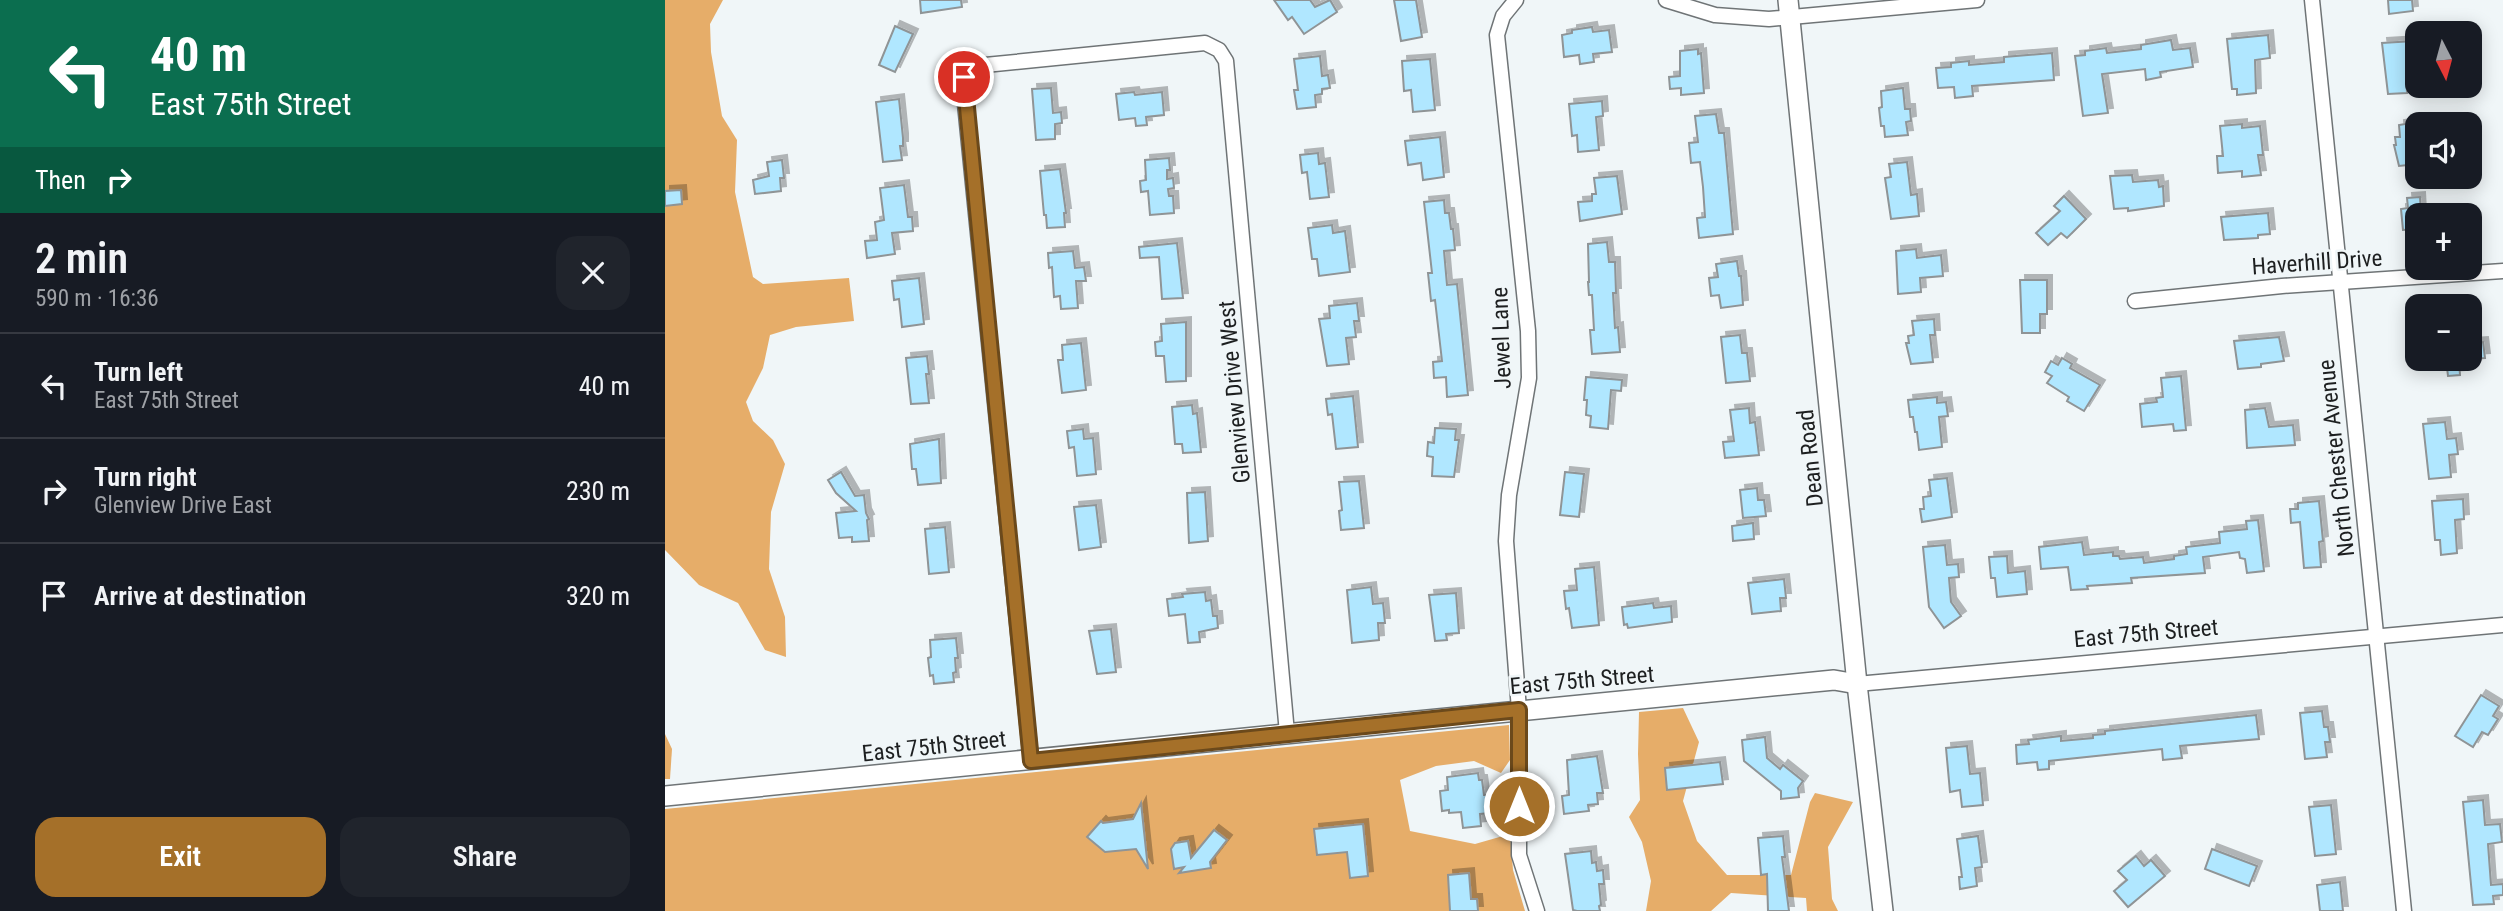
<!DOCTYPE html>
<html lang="en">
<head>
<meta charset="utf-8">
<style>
	:root { --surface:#171b24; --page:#20242c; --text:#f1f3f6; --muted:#9ea1a6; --line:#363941; --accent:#a57029 }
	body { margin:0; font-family:"Roboto Condensed",sans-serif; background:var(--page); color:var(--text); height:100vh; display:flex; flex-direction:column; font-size:26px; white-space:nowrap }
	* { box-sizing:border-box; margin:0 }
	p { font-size:23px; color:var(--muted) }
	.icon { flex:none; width:38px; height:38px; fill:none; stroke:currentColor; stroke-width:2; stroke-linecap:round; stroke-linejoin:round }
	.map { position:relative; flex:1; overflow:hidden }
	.drawer { display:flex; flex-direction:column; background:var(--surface); width:665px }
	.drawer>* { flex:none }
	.banner { background:#0b6e4f; color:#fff; overflow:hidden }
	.needle { width:46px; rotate:174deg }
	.buttons { position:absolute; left:1740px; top:21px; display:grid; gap:14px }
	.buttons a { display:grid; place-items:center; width:77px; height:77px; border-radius:14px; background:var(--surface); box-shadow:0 4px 18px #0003; font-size:35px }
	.pin { position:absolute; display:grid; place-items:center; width:60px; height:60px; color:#fff; margin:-30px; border:4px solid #fff; border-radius:50%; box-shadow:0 2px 7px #0007 }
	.me { position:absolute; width:77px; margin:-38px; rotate:0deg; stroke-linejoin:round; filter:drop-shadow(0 0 5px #0008) }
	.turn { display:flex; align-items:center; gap:24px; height:147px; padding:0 35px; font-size:32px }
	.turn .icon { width:91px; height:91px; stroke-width:2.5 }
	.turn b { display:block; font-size:49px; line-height:60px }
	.then { display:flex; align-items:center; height:66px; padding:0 35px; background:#0003; gap:14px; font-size:26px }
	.round { display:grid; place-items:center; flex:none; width:74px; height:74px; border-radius:21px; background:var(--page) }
	.head { display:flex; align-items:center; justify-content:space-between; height:119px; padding:0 35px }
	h1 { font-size:42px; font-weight:600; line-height:52px }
	.primary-button { display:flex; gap:14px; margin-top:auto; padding:14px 35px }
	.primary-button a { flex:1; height:80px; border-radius:21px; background:var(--accent); color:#fff; font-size:28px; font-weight:600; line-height:80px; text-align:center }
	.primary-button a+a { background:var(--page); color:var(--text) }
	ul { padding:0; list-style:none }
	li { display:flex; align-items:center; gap:21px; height:105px; padding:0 35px; border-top:2px solid var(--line) }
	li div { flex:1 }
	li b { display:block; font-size:26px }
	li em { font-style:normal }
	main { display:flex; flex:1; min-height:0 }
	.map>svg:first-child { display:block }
	.forest { fill:#e6ad69 }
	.building { fill:#b0e7ff; stroke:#8f9496; stroke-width:2; filter:url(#shadow) }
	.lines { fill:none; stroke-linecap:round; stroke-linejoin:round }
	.street-casing { stroke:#6f7476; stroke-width:17 }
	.secondary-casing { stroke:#6f7476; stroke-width:22 }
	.street { stroke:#fff; stroke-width:14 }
	.secondary { stroke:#fff; stroke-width:19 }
	.route-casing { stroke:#6b491b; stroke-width:18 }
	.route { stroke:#a57029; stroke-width:12 }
	.labels { text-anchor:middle; stroke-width:5; stroke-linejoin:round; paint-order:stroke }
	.street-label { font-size:23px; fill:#1d1f20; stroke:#f0f6f8 }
</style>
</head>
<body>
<main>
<section class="drawer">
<div class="banner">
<div class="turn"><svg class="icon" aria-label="left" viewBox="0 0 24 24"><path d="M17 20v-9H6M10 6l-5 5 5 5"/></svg><div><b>40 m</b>East 75th Street</div></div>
<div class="then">Then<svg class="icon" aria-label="right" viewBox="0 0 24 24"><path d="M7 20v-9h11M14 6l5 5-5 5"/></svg></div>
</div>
<div class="head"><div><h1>2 min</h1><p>590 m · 16:36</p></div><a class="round"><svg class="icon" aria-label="close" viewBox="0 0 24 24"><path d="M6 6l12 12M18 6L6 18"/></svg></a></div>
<ul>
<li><svg class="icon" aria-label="left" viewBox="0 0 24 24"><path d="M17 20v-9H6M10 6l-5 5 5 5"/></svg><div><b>Turn left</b><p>East 75th Street</p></div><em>40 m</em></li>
<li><svg class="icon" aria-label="right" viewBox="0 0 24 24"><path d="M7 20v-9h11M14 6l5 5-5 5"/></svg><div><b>Turn right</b><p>Glenview Drive East</p></div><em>230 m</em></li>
<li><svg class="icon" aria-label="arrive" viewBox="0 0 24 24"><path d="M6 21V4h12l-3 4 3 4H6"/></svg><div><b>Arrive at destination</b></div><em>320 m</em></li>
</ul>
<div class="primary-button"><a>Exit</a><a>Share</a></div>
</section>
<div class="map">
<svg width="1838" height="911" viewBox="0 0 1838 911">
	<defs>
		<filter id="shadow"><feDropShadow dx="5" dy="-5" stdDeviation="0" flood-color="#0004"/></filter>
	</defs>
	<rect width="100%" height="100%" fill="#f0f6f8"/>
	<g class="forest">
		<path d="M0,0H58L45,24L46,52L57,116L72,140L70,192L88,277L98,284L184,278L189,321L131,327L105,335L98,368L81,402L88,421L108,440L120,464L106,512L104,569L120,617L121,657L100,650L73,603L34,585L0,550Z"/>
		<path d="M1018,708L1034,742L1018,801L1032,841L1062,875H1126L1145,802L1150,793L1188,802L1163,847L1167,899L1173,911H1142L1141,898L1066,893L1046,911H981L986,881L977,842L964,817L975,800L973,754L974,712Z"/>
		<path d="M844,725L845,760L836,773L809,761L771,766L735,780L745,831L810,844L845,834L848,870L860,911H0V809Z"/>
		<path d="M0,734L7,749L5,779H0Z"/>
	</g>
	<g class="building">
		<path d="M255,0H296L297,7L256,13Z"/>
		<path d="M609,0H645L650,7L665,0L672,12L639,34L627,17L623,20Z"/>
		<path d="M729,0H751L757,37L736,41Z"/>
		<path d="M1723,0H1747L1748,11L1724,14Z"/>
		<path d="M230,26L248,34L230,72L214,65Z"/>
		<path d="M927,27L928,32L944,30L947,52L928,54L929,62L915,64L914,55L899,57L897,35L907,33V30Z"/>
		<path d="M1603,35L1605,58L1590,60L1591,93L1572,95V89H1567L1562,39Z"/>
		<path d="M1506,40L1508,50L1525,48L1528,67L1495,72L1496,77L1481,80L1480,69L1437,74L1443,113L1418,116L1410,56L1420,55V51L1441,48L1442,53L1476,49V45Z"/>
		<path d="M1749,41L1751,73L1741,74L1742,93L1723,94L1717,43Z"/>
		<path d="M1033,49V54L1036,53L1039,93L1016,95V88L1005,89L1004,77L1015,76V51Z"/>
		<path d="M1387,53L1389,80L1307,86L1308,96L1290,98L1289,87L1273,88L1271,68L1286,67V63L1304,61V65L1339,62V57Z"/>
		<path d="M655,56L657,76L663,75L665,88L657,89V94L650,95L651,107L632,109L629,90H633L629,59Z"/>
		<path d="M765,59L770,110L748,112L746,90L739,91L737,61Z"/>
		<path d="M386,88L388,113L396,112L397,123L390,124V139L371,140L367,89Z"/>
		<path d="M1238,88L1240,109H1245L1246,121L1241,122L1243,135L1220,137L1219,126H1216L1214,108L1217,107L1216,91Z"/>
		<path d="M469,92L470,95L497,92L499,115L481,117L482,125L471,126L470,118L454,120L451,94Z"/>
		<path d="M234,99L238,138V146H235L237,160L218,162L211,102Z"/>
		<path d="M937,101L938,116L931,117L934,150L913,152L912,135L907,136L904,104Z"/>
		<path d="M1051,114L1054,133H1059L1068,234L1034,238L1032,218L1040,217L1038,187L1035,162L1026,163L1024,143L1033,142L1030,116Z"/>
		<path d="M1752,122V164L1734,166L1729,145H1731L1730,137H1735L1734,125Z"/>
		<path d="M1577,124V128L1595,126L1598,155H1593L1596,175L1577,177V171L1553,173L1552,156H1558L1555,126Z"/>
		<path d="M775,137L779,177L758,180L756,163L743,165L740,141Z"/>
		<path d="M653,153L654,164L660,163L664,197L645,199L642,172L637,173L635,155Z"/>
		<path d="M504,158L505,170H502V179L508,178L509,188L503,189L504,196H508L509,213L485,215L483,191L476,192L475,181L481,180L480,160Z"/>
		<path d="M117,160L119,178H115L116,191L90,194L88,180L104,176L102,162Z"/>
		<path d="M1242,162L1246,195L1252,194L1254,216L1226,219L1220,178L1226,177L1224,164Z"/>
		<path d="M395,169L401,213H399L400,227L382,228L381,215H379L375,171Z"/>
		<path d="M1467,175L1468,182L1493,180L1494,187L1498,186L1499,206L1463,211V208L1449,209L1445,176Z"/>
		<path d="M952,176L957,214L915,221L913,202L927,201V194H931L929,178Z"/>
		<path d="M239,185L243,217H247L248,231L227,233L230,254L202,258L200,241L212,240L210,222L219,220L215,188Z"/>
		<path d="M16,190L17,204L0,206V191Z"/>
		<path d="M1399,196L1421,219L1402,238L1396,233L1383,245L1371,233L1395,211L1389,206Z"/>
		<path d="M1755,197L1756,215H1752V229L1738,230L1736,209L1743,208L1742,198Z"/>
		<path d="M779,200L780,213H784L786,229H788L790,250L779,251L782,285L792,284L803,395L782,397L781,377L769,378L768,362L777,361L770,300L766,301L763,273H767L759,202Z"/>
		<path d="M1603,213L1605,234L1593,235V238L1559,240L1556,217Z"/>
		<path d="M667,225L668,233L680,231L685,272L654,276L652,259H647L643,228Z"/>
		<path d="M942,242L944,262H950L951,293H948L950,328L953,327L955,352L927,354L925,330H929L927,295H924L923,282H924L923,244Z"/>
		<path d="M512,243L518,298L497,299L494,257L475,258L474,247Z"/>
		<path d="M1251,249L1252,258L1276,255L1278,276L1255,278L1256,292L1233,294L1231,251Z"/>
		<path d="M408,251L410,268L419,267L421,281H411L413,308L396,309L395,296L389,297L387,267L384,268L383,253Z"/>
		<path d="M1072,261L1074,276H1076L1078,305L1056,308L1054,295L1046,296L1044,278L1053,277L1051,264Z"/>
		<path d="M254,278L259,324L237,327L234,299L229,300L227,281Z"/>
		<path d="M1355,280H1382V314H1375V333H1357Z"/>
		<path d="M692,303L694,321H689L691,337L681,338L684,364L662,366L654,319L665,318L664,306Z"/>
		<path d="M1269,319L1270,335H1265L1268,362L1246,364L1241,343H1244L1243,336L1249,335L1247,321Z"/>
		<path d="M521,322V381L501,382L499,356H491L490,342L497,341L496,324Z"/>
		<path d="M1075,335L1077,353H1082L1085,381L1061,383L1056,337Z"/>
		<path d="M1614,337L1619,361L1596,364V367L1573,369L1569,341Z"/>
		<path d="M1818,342L1820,358L1804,359V343Z"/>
		<path d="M416,343L421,390L397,393L393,360H398L397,345Z"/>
		<path d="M262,356L264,374H261L264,403L246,404L241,358Z"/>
		<path d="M1397,358L1407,364L1405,368L1435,385L1419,411L1402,401L1404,397L1382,383L1387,376L1380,372L1386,361L1393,365Z"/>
		<path d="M1781,359H1794L1795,375L1783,376Z"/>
		<path d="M1516,376L1521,430L1509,431L1508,424L1477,427L1475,404L1492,402L1491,398L1498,397L1496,378Z"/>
		<path d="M921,377L957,380L956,391L946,390L943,429L925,427L926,416L921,415L922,400H919Z"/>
		<path d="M688,396L693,447L671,449L667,414L663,415L661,399Z"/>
		<path d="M1272,397V403L1281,402L1283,416L1274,417L1277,447L1254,450L1252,432H1250L1248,417H1245L1243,400Z"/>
		<path d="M527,405L528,414L532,413L536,452L518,453L517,444H510L507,407Z"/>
		<path d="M1084,408L1085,423L1090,422L1094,455L1060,458L1058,442L1069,441L1065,410Z"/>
		<path d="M1600,408L1604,427L1628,425L1630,445L1582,448L1580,410Z"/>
		<path d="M1780,422L1782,439L1791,438L1793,454L1784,455L1786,477L1764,479L1758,424Z"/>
		<path d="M770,428L791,429L790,440H794L789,477L767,476L768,457L762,456L763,442L769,443Z"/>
		<path d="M418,429L419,439L428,438L431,474L412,476L409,447L404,448L402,431Z"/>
		<path d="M274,439L276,483L253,485L251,469H247L245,444Z"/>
		<path d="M176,472L190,496L199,495L201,513L204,519L202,520L204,541L187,542V537L174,538L171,513L191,511L171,493L163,480Z"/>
		<path d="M900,472L919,474L914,517L895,515Z"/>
		<path d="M1282,478L1287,517L1257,522L1255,509H1259L1258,497L1266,496L1264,480Z"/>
		<path d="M694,481L699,528L676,530L674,511L677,510L674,482Z"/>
		<path d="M1092,488L1093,500H1099L1101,516L1078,518L1075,490Z"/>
		<path d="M540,492L543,541L524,543L522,493Z"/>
		<path d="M1798,499L1799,519L1790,520L1792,553L1776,555L1775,540H1770L1767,501Z"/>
		<path d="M1654,501L1658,541L1654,542L1656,567L1639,568L1635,522L1626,523L1625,509H1633V503Z"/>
		<path d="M431,505L436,547L414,550L409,507Z"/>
		<path d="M1593,520L1599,571L1582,573L1580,559L1575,558L1574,552L1538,557L1540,573L1466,578L1467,583L1422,586L1423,589L1406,590L1403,567L1376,569L1374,547L1417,542L1419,555L1448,552V556H1454L1455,559L1478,557L1479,563L1509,559V556L1522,554L1521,547L1555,543L1554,532L1582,529L1581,521Z"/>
		<path d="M1088,523L1089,539L1068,541L1067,526Z"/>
		<path d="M280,527L284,572L264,574L260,529Z"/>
		<path d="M1280,545L1282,565L1293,564L1294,577L1284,578L1286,602L1296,616L1279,628L1264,607L1258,547Z"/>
		<path d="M1342,556L1343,573L1360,571L1362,594L1332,597L1330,578H1326L1324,557Z"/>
		<path d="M929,567L934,625L907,628L904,608L901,609L899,591L912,590L910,569Z"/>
		<path d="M1119,579L1121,598H1115L1116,611L1087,614L1083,583Z"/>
		<path d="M706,587L708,604L718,603L720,623H713L714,640L687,643L682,590Z"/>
		<path d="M540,592L541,601L546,600L548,616H552L553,628L534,632L535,642L523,643L520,614L504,616L502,599L518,597L517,594Z"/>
		<path d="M791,593L794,633L781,634L782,640L770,641L764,595Z"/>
		<path d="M988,603L989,608L1006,606L1007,622L963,628L962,624L959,625L957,607Z"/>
		<path d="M446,629L451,672L432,674L424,631Z"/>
		<path d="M291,638L293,658H290L291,672L288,673L289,682L269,684L268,675L265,676L263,658L266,657L265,640Z"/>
		<path d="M1816,695L1834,706L1828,716L1833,719L1823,735L1817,732L1808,747L1790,736Z"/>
		<path d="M1657,711L1659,727H1663L1665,742H1660L1662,757L1640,759L1635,713Z"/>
		<path d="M1591,715L1594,739L1515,746L1517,758L1498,760L1497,749L1384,761V769L1373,770L1372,762L1352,764L1351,745L1364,744L1363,740L1396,736V741L1428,738V735L1440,734V731Z"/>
		<path d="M1100,737L1102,758L1115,769L1118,765L1138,781L1133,788L1134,797L1116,799V791L1079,761L1077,740Z"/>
		<path d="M1302,746L1305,774L1315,773L1318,805L1297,807L1295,790L1285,792L1281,748Z"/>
		<path d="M932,756L938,793H932L933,804L923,805L924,811L899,814L897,796L904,795L902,760Z"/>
		<path d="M1055,762L1058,784L1002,790L1000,768Z"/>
		<path d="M813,773L814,780H817L819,795H824L826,813L815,814L816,826L798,828L796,812L784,813V810L777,811L775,791L783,790L782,777Z"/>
		<path d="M1818,800L1820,825L1835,824L1837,842L1823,844L1826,885L1838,884V895L1828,896L1829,904L1808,905L1798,802Z"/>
		<path d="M476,803L483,869L471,849L440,852L422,837L436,821L438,823L468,819Z"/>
		<path d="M1666,805L1671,854L1650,856L1644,807Z"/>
		<path d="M698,824L703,876L685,878L682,852L652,855L649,829Z"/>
		<path d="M549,830L562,840L545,862L546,868L514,873L519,867L509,869L506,849L510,843L523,841L526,858Z"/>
		<path d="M1118,836L1120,857H1117L1124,911H1103L1102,874L1096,875L1093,838Z"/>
		<path d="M1313,836L1317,867L1310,868L1312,886L1295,889L1294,877H1297L1292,839Z"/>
		<path d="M1547,849L1592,866L1584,886L1540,869Z"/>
		<path d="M926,851L927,863L931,862L932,871L938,870L939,884H934L936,905L934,906L935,911H912L908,910L900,854Z"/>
		<path d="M1471,856L1479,866L1486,860L1500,876L1463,907L1449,891L1462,880L1453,871Z"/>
		<path d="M804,873L806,899H812L813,911H785L783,875Z"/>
		<path d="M1675,882L1678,911H1655L1652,885Z"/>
	</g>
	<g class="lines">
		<defs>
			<g id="street">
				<path d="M851,0L838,16L832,35L863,331L864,378L844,495L841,541L854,710V855L872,911"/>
				<path d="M1001,0L1050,15L1104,19L1312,0"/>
				<path d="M1647,0L1739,911"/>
				<path d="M1470,301L1617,286L1838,271"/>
				<path d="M1192,684L1838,625"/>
				<path d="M366,761L298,84L300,74L310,66L540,43L554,50L561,61L622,733"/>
			</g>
			<g id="secondary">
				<path d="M1123,0L1192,684L1218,911"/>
				<path d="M0,796C390,758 779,717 1169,680L1192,684"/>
			</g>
		</defs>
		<use href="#street" class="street-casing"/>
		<use href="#secondary" class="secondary-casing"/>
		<use href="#street" class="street"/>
		<use href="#secondary" class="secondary"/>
	</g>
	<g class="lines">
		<defs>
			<path id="route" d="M299,77L366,761L854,710V806"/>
		</defs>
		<use href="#route" class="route-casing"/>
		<use href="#route" class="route"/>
	</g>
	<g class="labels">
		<g class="street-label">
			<text transform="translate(1652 262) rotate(-4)" y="8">Haverhill Drive</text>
			<text transform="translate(836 338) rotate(-92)" y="8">Jewel Lane</text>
			<text transform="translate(569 392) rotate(-95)" y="8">Glenview Drive West</text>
			<text transform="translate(1145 458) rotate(-96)" y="8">Dean Road</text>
			<text transform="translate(1671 458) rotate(-96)" y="8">North Chester Avenue</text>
			<text transform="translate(1481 633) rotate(-5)" y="8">East 75th Street</text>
			<text transform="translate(917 680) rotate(-5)" y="8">East 75th Street</text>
			<text transform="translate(269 746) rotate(-6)" y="8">East 75th Street</text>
		</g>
	</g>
</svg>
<div class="buttons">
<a><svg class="needle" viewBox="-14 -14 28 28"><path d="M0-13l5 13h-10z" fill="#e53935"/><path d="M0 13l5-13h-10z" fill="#9ea1a6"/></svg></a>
<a><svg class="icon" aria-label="sound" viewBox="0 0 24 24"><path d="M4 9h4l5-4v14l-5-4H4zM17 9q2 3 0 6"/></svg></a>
<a>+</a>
<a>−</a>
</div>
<div class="pin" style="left:299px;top:77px;background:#d93025"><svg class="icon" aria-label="arrive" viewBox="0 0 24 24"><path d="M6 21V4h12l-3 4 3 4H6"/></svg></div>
<svg class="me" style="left:854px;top:806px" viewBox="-20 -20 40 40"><circle r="17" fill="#a57029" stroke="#fff" stroke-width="3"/><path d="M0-11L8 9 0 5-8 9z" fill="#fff"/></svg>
</div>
</main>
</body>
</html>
